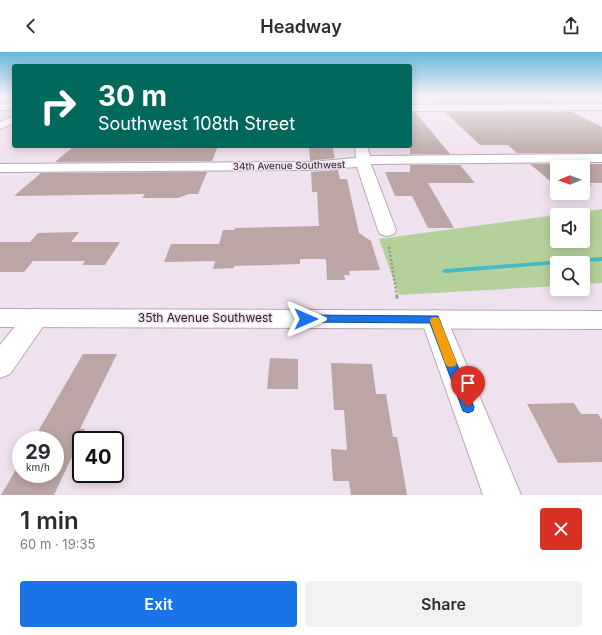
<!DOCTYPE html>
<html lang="en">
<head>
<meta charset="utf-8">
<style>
	:root { --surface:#fff; --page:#f2f2f3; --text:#2b2b33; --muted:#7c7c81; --accent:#1a73e8 }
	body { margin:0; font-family:Inter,sans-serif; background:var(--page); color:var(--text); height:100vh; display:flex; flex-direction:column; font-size:15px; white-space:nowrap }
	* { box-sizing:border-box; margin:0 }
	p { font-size:13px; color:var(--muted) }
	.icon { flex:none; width:22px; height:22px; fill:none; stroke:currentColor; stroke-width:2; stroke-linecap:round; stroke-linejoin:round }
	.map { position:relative; height:443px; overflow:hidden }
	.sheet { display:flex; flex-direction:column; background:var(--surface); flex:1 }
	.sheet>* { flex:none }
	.banner { position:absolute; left:12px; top:12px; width:400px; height:84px; border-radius:4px; box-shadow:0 2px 10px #0003; background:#00695c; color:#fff; overflow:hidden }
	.needle { width:26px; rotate:269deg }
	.buttons { position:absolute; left:550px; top:108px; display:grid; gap:8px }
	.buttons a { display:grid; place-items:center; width:40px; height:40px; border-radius:4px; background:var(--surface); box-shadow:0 2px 10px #0003; font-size:20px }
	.speed { position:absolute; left:12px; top:379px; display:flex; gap:8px; font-size:20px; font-weight:700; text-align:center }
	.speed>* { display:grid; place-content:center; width:52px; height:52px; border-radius:50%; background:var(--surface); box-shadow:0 2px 10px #0003; line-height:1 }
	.speed small { font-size:10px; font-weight:400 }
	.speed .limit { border:2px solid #111; border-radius:6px; background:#fff; color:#111 }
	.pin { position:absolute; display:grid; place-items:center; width:34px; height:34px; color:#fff; margin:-41px -17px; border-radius:50% 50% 50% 0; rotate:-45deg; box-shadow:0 0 4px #0007 }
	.pin .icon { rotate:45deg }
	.me { position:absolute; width:44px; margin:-22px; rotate:90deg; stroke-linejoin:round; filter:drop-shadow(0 0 3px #0008) }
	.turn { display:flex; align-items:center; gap:14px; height:84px; padding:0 20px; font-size:18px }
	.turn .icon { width:52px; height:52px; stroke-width:2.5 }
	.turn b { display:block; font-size:28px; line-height:34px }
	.round { display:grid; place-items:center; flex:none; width:42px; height:42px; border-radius:4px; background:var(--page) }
	.headline { display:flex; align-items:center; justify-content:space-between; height:68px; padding:0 20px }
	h1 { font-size:24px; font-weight:600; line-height:30px }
	.primary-button { display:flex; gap:8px; margin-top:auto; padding:8px 20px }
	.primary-button a { flex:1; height:46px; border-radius:4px; background:var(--accent); color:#fff; font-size:16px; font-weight:600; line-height:46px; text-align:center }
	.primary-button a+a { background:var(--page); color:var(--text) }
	header { display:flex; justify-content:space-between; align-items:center; height:52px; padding:0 20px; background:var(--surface); font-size:18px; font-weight:600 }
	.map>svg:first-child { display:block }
	.green { fill:#b5d19b }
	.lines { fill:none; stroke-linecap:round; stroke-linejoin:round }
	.stream { fill:#46b9c7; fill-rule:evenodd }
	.building { fill:#bba6a5 }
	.street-casing { stroke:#b6a8b5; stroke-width:2 }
	.secondary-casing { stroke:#b6a8b5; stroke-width:2 }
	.path-far1 { stroke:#9d929c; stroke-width:2.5; stroke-dasharray:2 2; stroke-linecap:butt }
	.path { stroke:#9d929c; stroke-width:3; stroke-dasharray:2.5 2.5; stroke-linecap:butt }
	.street { fill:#fff; fill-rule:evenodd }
	.secondary { fill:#fff; fill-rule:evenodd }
	.route { fill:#1a73e8; stroke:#114b97 }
	.slow { fill:#f59e0b }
	.labels { text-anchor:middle; stroke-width:3; stroke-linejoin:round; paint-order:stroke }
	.far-street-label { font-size:10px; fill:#231e23; stroke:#f0e1ef }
	.street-label { font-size:12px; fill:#231e23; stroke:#f0e1ef }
</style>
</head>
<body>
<header><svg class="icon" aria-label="back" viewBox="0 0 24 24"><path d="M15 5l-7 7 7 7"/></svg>Headway<svg class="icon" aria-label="share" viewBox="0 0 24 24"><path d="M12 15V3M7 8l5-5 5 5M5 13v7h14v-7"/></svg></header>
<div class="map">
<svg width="602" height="443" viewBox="0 0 602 443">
	<rect width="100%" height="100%" fill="#f0e1ef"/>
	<path class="green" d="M602,157V231L583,232V211H557V234L399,243L379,187L557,163V189H583V163H559Z"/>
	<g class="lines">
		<path class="stream" d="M602,205V209L557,211V212L445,221L442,219L445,217Z"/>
	</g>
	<g class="building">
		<path d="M428,44H542L555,51H436Z"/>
		<path d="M410,60H415L450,102H410Z"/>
		<path d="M445,60H572L602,75V101H517L508,93H480Z"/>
		<path d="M74,94H218L212,109L55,110Z"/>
		<path d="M309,94H332L335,106L310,109Z"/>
		<path d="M530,112H602V131H589L592,134H583V115H557L556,134Z"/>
		<path d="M410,113H460L475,131H428L454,176H428L412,144H395L385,120H410Z"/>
		<path d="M338,118L340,127H347L359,181L371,189L380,218L349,219L350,223H344L345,228H327L326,207H300V212L234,214V216L213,217L215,209L164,210L171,192H219L223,178H235V176L319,174L317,140H312L311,120Z"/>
		<path d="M207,120L198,142H189L178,146H142L145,142L14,144L41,121Z"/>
		<path d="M79,180L71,190H120L105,213H82L85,209H33L24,220H0V190H30L38,181Z"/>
		<path d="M83,302H117L80,377H85L54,443H1L21,409V422H55V388H33Z"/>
		<path d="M270,306L298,307V337H267Z"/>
		<path d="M331,311L372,312L376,342H386L393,385H397L407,443H351L349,429H333L331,397L347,398L344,358H334Z"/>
		<path d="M574,351L581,362H598L602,368V410L558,411L527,352Z"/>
	</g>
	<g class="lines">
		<defs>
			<g id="street">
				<rect x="0" y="52" width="14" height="6"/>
				<path d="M602,52V58L410,59V53Z"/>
				<path d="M355,94H367L370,104L602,102V110L371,112L396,178L394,182L387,184L380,182L378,178L357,115L311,118L0,120V112L311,110L356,106Z"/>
				<path d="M36,257L45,260L49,266L10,322L0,326V293L27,260Z"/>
				<path d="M434,258L443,261L447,267L521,443H483L421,267L425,261Z"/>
			</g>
			<g id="secondary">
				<path d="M14,64V71L0,77V70Z"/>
				<path d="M0,257L602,259V277L0,275Z"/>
			</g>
		</defs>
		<use href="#street" class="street-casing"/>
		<use href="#secondary" class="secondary-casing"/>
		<path class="path-far1" d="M389,195L397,245"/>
		<path class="path" d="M397,244V247"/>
		<use href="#street" class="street"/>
		<use href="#secondary" class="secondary"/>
	</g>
	<linearGradient id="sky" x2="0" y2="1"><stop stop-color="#67b6db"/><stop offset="0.42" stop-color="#f8f2f8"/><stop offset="1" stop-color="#f8f2f8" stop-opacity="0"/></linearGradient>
	<rect width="602" height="106" fill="url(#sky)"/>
	<path class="route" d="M306,263L438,264L474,355L473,359L468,361L463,359L430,271L306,270L303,269L301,267L303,264Z"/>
	<path class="slow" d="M435,265L439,266L440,269L457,311L455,314L451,315L447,314L445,311L430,269L431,266Z"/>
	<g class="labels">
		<g class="far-street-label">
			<text transform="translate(289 113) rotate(-1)" y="4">34th Avenue Southwest</text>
		</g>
		<g class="street-label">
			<text x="205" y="270">35th Avenue Southwest</text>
		</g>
	</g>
</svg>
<div class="buttons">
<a><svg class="needle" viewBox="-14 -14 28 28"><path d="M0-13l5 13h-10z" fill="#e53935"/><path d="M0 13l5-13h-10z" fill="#7c7c81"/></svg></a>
<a><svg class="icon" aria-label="sound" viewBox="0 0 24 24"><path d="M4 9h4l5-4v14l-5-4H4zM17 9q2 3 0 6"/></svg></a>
<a><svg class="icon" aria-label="search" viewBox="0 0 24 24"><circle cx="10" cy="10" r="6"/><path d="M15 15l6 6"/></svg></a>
</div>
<div class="speed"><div>29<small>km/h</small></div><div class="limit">40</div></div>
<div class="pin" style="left:468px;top:355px;background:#d93025"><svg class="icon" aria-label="arrive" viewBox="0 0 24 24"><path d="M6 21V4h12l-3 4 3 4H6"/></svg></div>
<svg class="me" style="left:306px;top:267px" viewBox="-20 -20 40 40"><path d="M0-17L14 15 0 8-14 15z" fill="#1a73e8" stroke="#fff" stroke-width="4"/></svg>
<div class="banner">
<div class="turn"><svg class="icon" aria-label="right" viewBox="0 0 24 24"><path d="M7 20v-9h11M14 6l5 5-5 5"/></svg><div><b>30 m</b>Southwest 108th Street</div></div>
</div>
</div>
<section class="sheet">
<div class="headline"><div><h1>1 min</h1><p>60 m · 19:35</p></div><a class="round" style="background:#d93025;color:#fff"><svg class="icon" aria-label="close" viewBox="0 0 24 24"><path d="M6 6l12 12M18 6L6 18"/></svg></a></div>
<div class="primary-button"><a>Exit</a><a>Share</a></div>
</section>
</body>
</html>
